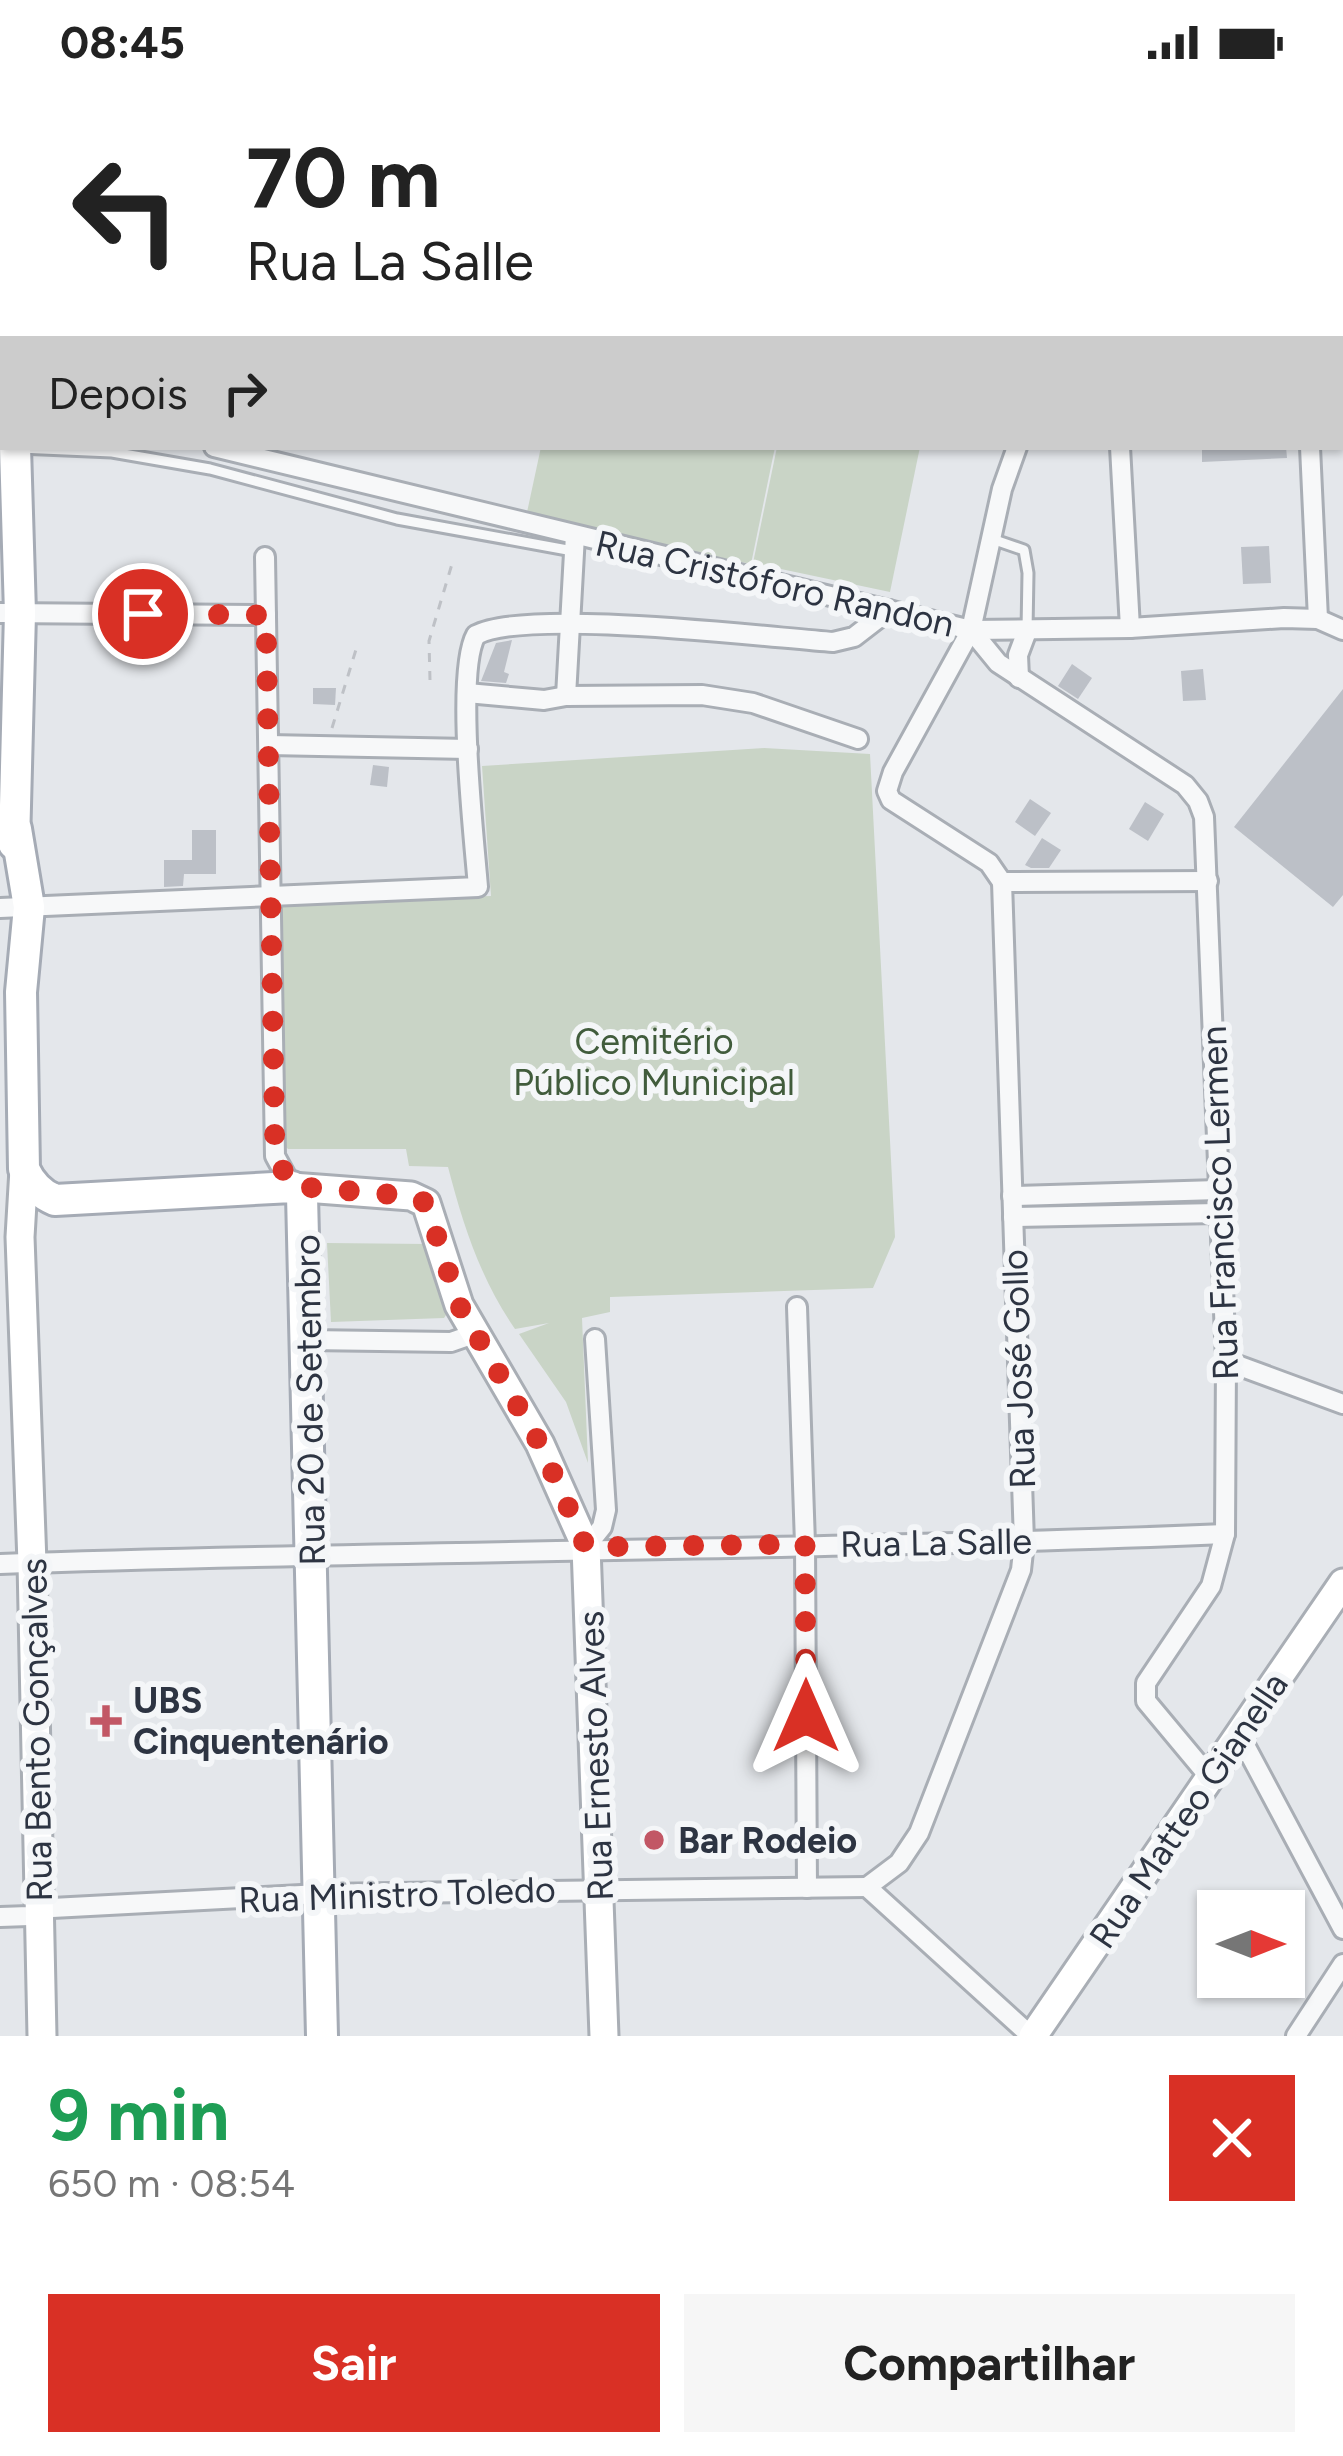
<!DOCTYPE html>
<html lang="pt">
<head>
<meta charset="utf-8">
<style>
	:root { --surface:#fff; --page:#f6f6f6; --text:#222; --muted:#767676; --accent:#d93025 }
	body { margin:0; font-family:Figtree,sans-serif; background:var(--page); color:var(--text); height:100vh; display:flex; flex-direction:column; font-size:45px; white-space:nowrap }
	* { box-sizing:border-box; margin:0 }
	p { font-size:39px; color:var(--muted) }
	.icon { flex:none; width:66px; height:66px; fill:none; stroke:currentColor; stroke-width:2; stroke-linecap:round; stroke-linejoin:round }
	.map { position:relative; height:1952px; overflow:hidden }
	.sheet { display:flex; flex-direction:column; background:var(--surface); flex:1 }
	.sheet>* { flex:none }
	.top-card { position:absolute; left:0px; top:0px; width:1344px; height:366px; box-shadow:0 3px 9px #0004; background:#fff; color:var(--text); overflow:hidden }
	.needle { width:78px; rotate:90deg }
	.fabs { position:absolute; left:1197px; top:1806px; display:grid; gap:24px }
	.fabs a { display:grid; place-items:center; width:108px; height:108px; border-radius:0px; background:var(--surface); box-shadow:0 3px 9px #0004; font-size:60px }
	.pin { position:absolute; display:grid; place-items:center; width:102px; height:102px; color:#fff; margin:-51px; border:6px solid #fff; border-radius:50%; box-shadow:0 3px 12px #0007 }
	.me { position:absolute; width:132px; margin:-66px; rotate:0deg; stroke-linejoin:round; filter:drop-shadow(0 0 9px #0008) }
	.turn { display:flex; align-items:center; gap:42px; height:252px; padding:0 48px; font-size:54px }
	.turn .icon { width:156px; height:156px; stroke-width:2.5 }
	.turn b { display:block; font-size:84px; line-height:102px }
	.then { display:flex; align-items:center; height:114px; padding:0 48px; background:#0003; gap:24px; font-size:45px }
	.round { display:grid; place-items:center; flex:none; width:126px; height:126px; border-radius:0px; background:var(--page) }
	.headline { display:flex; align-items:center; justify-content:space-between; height:204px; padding:0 48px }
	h1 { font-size:72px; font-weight:700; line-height:90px; color:#1e9e55 }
	.cta { display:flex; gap:24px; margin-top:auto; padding:24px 48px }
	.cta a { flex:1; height:138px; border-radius:0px; background:var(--accent); color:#fff; font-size:48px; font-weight:700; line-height:138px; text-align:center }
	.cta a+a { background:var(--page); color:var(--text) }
	.status { display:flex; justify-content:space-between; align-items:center; height:84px; padding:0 60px; background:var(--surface); direction:ltr }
	.status svg { height:33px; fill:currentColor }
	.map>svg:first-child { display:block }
	.green { fill:#c9d4c6 }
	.building { fill:#bcc0c7 }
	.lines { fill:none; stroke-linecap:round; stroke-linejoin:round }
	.lane-casing { stroke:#a9aeb5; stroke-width:15 }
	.street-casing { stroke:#a9aeb5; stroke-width:24 }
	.secondary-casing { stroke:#a9aeb5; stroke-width:33 }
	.primary-casing { stroke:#a5abb5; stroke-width:36 }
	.path { stroke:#bec1c6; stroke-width:3; stroke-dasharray:9 9; stroke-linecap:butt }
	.lane { stroke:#f7f8f9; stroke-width:9 }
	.street { stroke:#f7f8f9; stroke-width:18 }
	.secondary { stroke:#fff; stroke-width:27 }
	.primary { stroke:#fff; stroke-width:30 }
	.route { stroke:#d93025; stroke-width:21; stroke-dasharray:0 37.8 }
	.poi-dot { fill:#c25765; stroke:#f4f6f8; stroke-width:4.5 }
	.labels { text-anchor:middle; stroke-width:12; stroke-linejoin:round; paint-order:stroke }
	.street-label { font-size:36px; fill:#2d3442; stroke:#f4f6f8 }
	.park-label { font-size:36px; fill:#415c3c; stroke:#f4f6f8 }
	.poi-label { font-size:36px; font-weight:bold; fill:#2d3442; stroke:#f4f6f8; text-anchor:start }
</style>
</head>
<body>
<div class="status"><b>08:45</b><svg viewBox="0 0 49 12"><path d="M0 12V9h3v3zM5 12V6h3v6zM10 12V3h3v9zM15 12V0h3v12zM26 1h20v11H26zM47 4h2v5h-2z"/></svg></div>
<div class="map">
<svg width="1343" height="1952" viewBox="0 0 1343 1952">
	<rect width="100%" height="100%" fill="#e4e7eb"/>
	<g class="green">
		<path d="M541,363H775L751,480L526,433Z"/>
		<path d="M777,363H920L890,508L753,479Z"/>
		<path d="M764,664L870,670L895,1153L873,1204L610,1213V1228L582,1234L588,1379L566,1318L519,1250L549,1239L515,1245C481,1196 463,1141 448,1083L409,1082L406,1065H288L284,1061L280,818L491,812L482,682Z"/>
		<path d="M327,1159L427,1160L448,1228L444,1234L331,1238Z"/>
	</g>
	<g class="building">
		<path d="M1202,363H1286L1287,374L1202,378Z"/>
		<path d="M1269,462L1271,499L1243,500L1241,463Z"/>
		<path d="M512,556L504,588L509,590L506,599L481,597L496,559Z"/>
		<path d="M1072,580L1092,594L1078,615L1058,602Z"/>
		<path d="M1203,585L1206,616L1183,617L1181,587Z"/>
		<path d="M313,604H336L335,621L313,620Z"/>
		<path d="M1343,605V811L1333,823L1234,743Z"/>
		<path d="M373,681L389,683L387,703L370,701Z"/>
		<path d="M1030,715L1051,729L1035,752L1015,738Z"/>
		<path d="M1145,718L1164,730L1148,757L1129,745Z"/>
		<path d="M192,746H216V790H184L183,802L164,803V776H192Z"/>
		<path d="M1042,754L1061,766L1049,784H1031L1025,781Z"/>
	</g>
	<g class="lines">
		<defs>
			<g id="lane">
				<path d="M903,0L907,3"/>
				<path d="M19,364L112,368L210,385L397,435L573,467"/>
				<path d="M992,455L1024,466L1028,489L1027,546"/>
			</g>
			<g id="street">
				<path d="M1177,3V0"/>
				<path d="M1341,120H1343"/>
				<path d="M0,188H3"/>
				<path d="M0,233L3,236"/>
				<path d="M1341,288H1343"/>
				<path d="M214,363L971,546L1130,544L1284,534L1318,535L1343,546"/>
				<path d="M1120,363L1130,544"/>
				<path d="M1310,363L1318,535"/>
				<path d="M265,473L275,1072L292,1103"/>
				<path d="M0,529L266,531"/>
				<path d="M971,546L998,579L1185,701L1198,717L1204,733L1226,1277L1225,1450L1211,1502L1146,1599V1617L1211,1695"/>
				<path d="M1019,594L1018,571L1027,547"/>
				<path d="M467,609L544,616L566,612L702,611L753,619L858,655"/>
				<path d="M566,612L575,451"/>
				<path d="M269,661L468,665"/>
				<path d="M1002,798L989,779L891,716L887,707L893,688L971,546L1002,405L1017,363"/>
				<path d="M1002,798L1208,797"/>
				<path d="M0,824L478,803C474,752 455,588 476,551C525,524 764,553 833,558L854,553L889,526"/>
				<path d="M1012,1112L1218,1106"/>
				<path d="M1013,1133L1218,1129"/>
				<path d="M797,1223L805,1460L807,1804"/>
				<path d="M308,1256L451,1258L474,1250"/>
				<path d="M1226,1277L1343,1320"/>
				<path d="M586,1463L602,1443L606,1426L595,1255"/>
				<path d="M0,1480C408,1466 817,1467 1225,1450"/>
				<path d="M1240,1652L1343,1845"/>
				<path d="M867,1803L899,1779L919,1749L1021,1486L1024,1458L1002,798"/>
				<path d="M867,1803L1031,1952"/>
				<path d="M0,1833L29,1832L52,1824L320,1810L867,1803"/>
				<path d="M1296,1952L1343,1880"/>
			</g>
			<g id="secondary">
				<path d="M484,0L489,3"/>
				<path d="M520,0L531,3"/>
				<path d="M638,0L640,3"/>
				<path d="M672,0L677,3"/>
				<path d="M1125,3L1133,0"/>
				<path d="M24,1085L20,1153L32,1479L42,1952"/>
				<path d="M292,1103L411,1112L426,1119L459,1221L540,1360L586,1463L604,1952"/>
				<path d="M1033,1952L1343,1499"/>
			</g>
			<g id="primary">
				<path d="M9,0V3"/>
				<path d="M0,79L3,86"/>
				<path d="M16,745L29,823L21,908L24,1085C31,1100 40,1110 55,1116L292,1103L302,1111L322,1952"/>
				<path d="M14,760L20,529L15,363"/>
			</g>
		</defs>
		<use href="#lane" class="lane-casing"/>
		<use href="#street" class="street-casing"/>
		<use href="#secondary" class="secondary-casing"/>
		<use href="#primary" class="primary-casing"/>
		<g class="path">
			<path d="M430,596L429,557L452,480"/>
			<path d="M332,644L358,559"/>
		</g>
		<use href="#lane" class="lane"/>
		<use href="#street" class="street"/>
		<use href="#secondary" class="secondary"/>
		<use href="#primary" class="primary"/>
	</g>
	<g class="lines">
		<path class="route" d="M143,530L266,531L275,1072L292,1102L411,1112L426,1119L459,1221L540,1360L586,1463L805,1460L806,1632"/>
	</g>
	<g class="poi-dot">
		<path d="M100 1619h12v12h12v12h-12v12h-12v-12h-12v-12h12z"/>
		<circle cx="654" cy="1756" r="12"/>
	</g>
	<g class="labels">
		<g class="street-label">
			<text transform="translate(775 499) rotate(13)" y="13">Rua Cristóforo Randon</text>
			<text transform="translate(1219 1119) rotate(-92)" y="13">Rua Francisco Lermen</text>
			<text transform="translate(1018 1285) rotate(-92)" y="13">Rua José Gollo</text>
			<text transform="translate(309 1316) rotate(-91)" y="13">Rua 20 de Setembro</text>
			<text transform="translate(936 1458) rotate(-1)" y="13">Rua La Salle</text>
			<text transform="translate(36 1646) rotate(-91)" y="13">Rua Bento Gonçalves</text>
			<text transform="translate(595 1672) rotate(-92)" y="13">Rua Ernesto Alves</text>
			<text transform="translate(1188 1726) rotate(-56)" y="13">Rua Matteo Gianella</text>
			<text transform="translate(397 1810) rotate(-2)" y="13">Rua Ministro Toledo</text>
		</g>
		<g class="park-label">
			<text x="654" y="970">Cemitério<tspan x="654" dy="41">Público Municipal</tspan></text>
		</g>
		<g class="poi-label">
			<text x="133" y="1629">UBS<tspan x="133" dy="41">Cinquentenário</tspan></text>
			<text x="678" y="1769">Bar Rodeio</text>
		</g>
	</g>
</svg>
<div class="fabs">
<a><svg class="needle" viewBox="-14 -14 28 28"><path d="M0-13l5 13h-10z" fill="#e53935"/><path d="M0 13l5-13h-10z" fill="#767676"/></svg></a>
</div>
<div class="pin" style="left:143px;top:530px;background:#d93025"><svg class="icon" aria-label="arrive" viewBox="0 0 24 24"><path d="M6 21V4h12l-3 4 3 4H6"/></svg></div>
<svg class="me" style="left:806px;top:1632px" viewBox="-20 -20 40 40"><path d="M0-17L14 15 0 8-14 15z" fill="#d93025" stroke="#fff" stroke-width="4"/></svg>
<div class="top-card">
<div class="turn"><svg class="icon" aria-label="left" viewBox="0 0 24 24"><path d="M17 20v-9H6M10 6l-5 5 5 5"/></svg><div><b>70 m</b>Rua La Salle</div></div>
<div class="then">Depois<svg class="icon" aria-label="right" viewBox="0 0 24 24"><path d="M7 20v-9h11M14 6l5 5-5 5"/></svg></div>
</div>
</div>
<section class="sheet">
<div class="headline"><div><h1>9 min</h1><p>650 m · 08:54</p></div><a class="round" style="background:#d93025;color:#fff"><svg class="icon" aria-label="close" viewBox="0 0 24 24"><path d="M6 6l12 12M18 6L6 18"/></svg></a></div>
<div class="cta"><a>Sair</a><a>Compartilhar</a></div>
</section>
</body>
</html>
